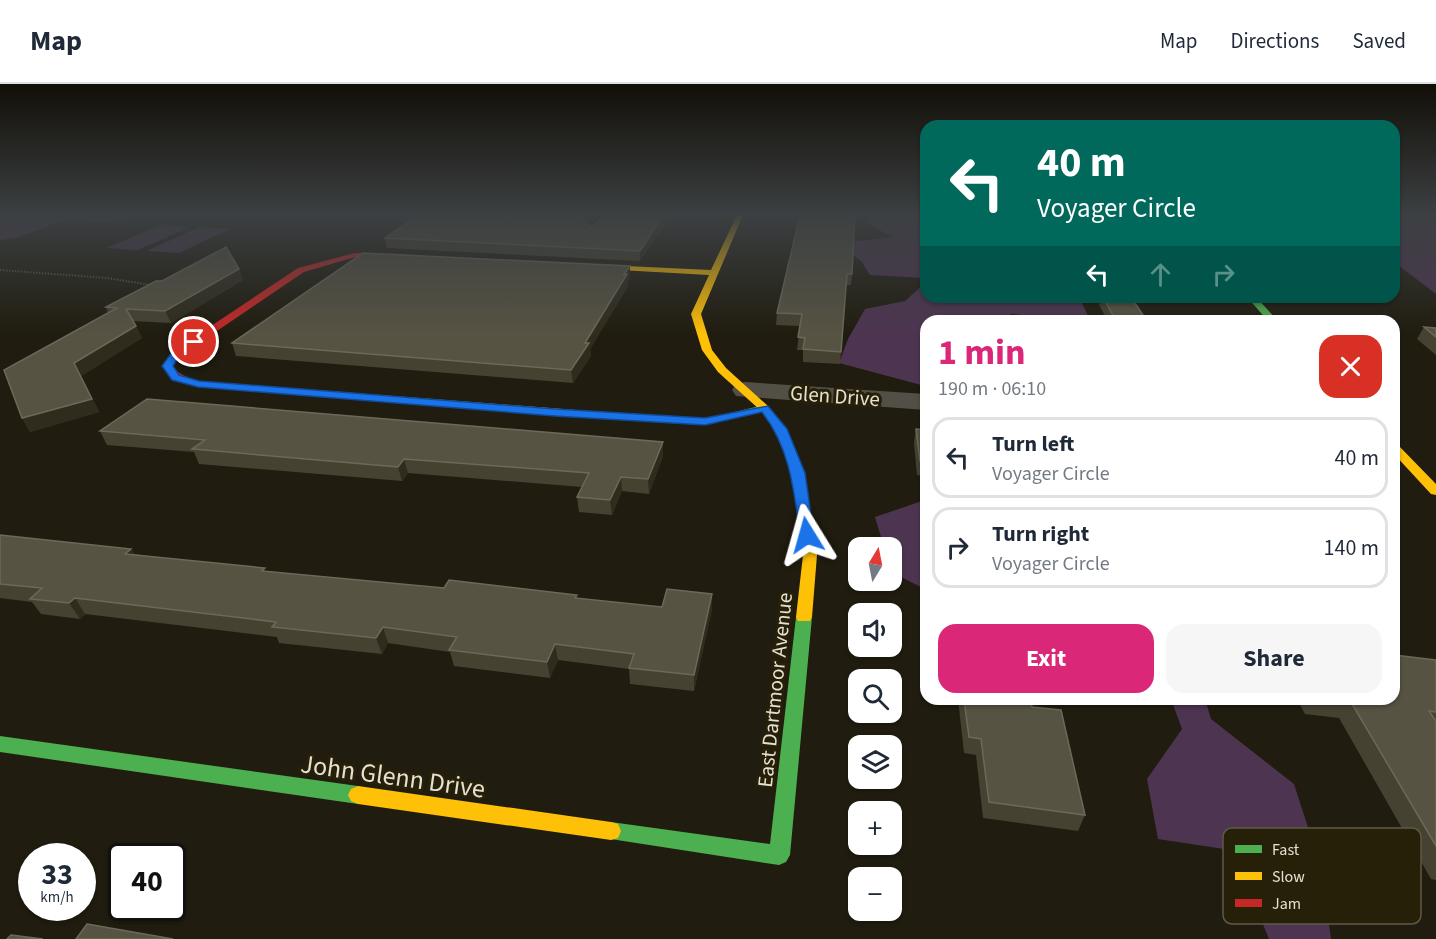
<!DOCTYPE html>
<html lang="en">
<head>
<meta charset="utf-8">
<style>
	:root { --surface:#fff; --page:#f6f6f7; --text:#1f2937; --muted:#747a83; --line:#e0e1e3; --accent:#db2777 }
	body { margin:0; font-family:"Source Sans 3",sans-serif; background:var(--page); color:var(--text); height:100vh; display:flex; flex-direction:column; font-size:22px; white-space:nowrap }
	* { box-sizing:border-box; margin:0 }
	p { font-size:20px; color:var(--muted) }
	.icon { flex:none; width:33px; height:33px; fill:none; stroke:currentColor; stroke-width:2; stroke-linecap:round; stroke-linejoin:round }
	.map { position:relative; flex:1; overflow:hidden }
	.panel { position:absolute; left:920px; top:231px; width:480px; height:390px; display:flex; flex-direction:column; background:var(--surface); border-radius:18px; box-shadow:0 2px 4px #0004 }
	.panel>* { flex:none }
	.top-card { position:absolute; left:920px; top:36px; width:480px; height:183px; border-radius:18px; box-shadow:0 2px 4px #0004; background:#00695c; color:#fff; overflow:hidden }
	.needle { width:39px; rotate:10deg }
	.tools { position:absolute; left:848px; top:453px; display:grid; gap:12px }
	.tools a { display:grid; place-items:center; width:54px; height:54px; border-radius:12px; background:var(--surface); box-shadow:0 2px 4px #0004; font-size:30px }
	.speed { position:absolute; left:18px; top:759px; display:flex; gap:12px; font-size:30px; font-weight:700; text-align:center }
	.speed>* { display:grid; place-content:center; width:78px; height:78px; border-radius:50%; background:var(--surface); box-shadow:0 2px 4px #0004; line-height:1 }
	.speed small { font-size:15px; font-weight:400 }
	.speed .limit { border:3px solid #111; border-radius:9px; background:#fff; color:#111 }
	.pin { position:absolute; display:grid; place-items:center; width:51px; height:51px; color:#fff; margin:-26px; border:3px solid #fff; border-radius:50%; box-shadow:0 2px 6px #0007 }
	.me { position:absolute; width:66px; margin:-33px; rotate:352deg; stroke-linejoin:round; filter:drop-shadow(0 0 4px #0008) }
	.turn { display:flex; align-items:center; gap:21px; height:126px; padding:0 18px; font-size:27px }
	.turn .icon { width:78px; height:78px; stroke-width:2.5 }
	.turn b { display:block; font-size:42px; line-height:51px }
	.lanes { display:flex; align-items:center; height:57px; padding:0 18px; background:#0003; justify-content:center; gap:30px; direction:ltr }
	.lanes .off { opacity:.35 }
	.round { display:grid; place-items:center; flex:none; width:63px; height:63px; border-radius:18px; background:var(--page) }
	.overview { display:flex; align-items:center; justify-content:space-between; height:102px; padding:0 18px }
	h1 { font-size:36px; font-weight:700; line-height:45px; color:var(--accent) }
	.button { display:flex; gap:12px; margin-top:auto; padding:12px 18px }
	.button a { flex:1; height:69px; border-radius:18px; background:var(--accent); color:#fff; font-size:24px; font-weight:700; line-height:69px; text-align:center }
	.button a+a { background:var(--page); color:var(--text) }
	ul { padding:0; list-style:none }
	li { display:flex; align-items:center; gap:18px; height:81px; margin:0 12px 9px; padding:0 6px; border:3px solid var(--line); border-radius:18px }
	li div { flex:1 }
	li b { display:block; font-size:22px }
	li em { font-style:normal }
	header { display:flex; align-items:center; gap:36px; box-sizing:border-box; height:84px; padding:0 30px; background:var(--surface); border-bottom:2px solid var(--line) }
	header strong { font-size:28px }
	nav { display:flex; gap:33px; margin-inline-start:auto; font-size:21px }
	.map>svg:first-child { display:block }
	.green { fill:#4d3551 }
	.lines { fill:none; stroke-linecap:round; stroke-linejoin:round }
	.path { stroke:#545249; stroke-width:2; stroke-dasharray:1.5 1.5; stroke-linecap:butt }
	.street { fill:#525046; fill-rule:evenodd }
	.fast { fill:#4caf50; fill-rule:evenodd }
	.slow { fill:#ffc107; fill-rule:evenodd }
	.jam { fill:#c62828; fill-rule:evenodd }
	.wall { fill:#464232 }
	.shaded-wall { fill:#302c1d }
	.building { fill:#575343; stroke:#6d695a; stroke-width:1.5 }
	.route { fill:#1a73e8; stroke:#114b97; stroke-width:1.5 }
	.labels { text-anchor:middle; stroke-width:6; stroke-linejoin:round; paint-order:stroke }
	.street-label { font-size:21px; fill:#e5e1d2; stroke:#272008 }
	.near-street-label { font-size:26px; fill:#e5e1d2; stroke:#272008 }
	.key { fill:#272008; stroke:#605a45; stroke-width:1.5 }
	.key-label { font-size:16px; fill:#e5e1d2 }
</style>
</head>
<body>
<header>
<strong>Map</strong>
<nav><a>Map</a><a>Directions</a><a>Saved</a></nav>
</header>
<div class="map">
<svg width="1436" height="855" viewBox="0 0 1436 855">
	<rect width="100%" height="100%" fill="#201c0f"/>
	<g class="green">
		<path d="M0,131H156L104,138L67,135L16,154L0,156Z"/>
		<path d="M875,131H925V194L870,191L862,178L838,159L893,153L862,136Z"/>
		<path d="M1394,131H1436V210L1394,178Z"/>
		<path d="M161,141L190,143L138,166L106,164Z"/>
		<path d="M199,143L229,145L179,169L147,167Z"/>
		<path d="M925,199L926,213H1079L1090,236L1010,230L1011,237H926L925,302L839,279L848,255L865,225L905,217Z"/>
		<path d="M925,416H926L925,505L891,488V464L884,463L875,433Z"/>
		<path d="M1171,615H1205L1211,635L1294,700L1322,787L1331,855H1269L1258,828L1224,765L1158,755L1147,695L1182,645Z"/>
	</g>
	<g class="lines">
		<g class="path">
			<path d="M1394,133L1436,135"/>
			<path d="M0,186L107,194L151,201"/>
		</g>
		<path class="street" d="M745,298L926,310V326L736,312L732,306L736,300Z"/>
		<g class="fast">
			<path d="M1247,213H1256L1278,237H1268Z"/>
			<path d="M764,321L768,322V326L705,341L627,336L621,333L627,330L705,335Z"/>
			<path d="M804,527L810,529L812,533L790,771L786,778L779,781L604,754L601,747L604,740L611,738L770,760L796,533L798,529Z"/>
			<path d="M0,652L358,702L365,705L368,711L365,717L358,720L0,668Z"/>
		</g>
		<g class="slow">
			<path d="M737,131H743L701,230L712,266L726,284L768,322L785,343L804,389L817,471L812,533L810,537H798L796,533L803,471L792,389L775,346L760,326L718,288L702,266L691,230L709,191L584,184L580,182L584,180L711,186Z"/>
			<path d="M263,302L627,330L633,333L627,336L259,307L258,305Z"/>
			<path d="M1394,360L1398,361L1436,400V411L1431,410L1394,370Z"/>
			<path d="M358,702L611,738L618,740L621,747L618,754L611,756L358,720L351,717L348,711L351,705Z"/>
		</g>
		<path class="jam" d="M355,169L403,170L407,172L403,174L355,173L304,188L180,272L172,282C191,305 235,300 263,302L268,305L267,307L198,303L172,295L162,282L172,268L298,184Z"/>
	</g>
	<g class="wall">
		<path d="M603,131H671L640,177L387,164L385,154L592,144Z"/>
		<path d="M800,131L852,190L851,201H846L840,280L803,278V266H797L800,242L776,241L777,229Z"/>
		<path d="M630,182V193L628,197V202L590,265L591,272L573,299L236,272L232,259Z"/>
		<path d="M243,196L171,239L133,237L142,254L81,292L99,328L30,348L22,334L108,229L106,223Z"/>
		<path d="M1101,213H1131L1147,237H1108L1099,221Z"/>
		<path d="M1424,243L1436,244V271L1417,255Z"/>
		<path d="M916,345L926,346V392L917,391L914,359Z"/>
		<path d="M100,347L663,358V372L649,410L622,407L612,431L579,428L577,413L582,403L408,389L402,397L199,380L194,368L107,361Z"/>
		<path d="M0,451L131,465L134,470L266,487L444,504L577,514L662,523L712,510V525L694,607L630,600L629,585L558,576L550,594L454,582L450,568L388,559L382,570L279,559L277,553L85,530L80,535L41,530L32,518L0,514Z"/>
		<path d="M1436,576V796L1431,795L1339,634L1305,630L1297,615H1394Z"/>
		<path d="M958,615H1031L1032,623L1085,731L1078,747L983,734L976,671L964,669Z"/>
	</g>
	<g class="shaded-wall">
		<path d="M664,131H671L640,177V167Z"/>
		<path d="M630,182V193L628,197V202L590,265L591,272L573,299L571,286L585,259Z"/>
		<path d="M239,185L243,196L171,239L165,227Z"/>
		<path d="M136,242L142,254L81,292L99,328L30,348L22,334L74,279Z"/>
		<path d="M663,358V372L649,410L648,395Z"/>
		<path d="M404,375L408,389L402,397L398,383Z"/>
		<path d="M621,393L622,407L612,431L610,416Z"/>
		<path d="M131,465L139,480L125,470Z"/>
		<path d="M712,510V525L694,607V591Z"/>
		<path d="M75,514L85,530L80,535L69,519Z"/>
		<path d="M383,543L388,559L382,570L376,554Z"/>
		<path d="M555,560L558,576L550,594L547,578Z"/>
	</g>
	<g class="building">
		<path d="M418,131H580L592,144L603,131H664L640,167L385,154Z"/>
		<path d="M800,131H855L852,190H847L841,268L803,265L805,254L798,253L802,230L777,229Z"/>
		<path d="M226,163L239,185L165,227L126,225L136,242L74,279L92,315L22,334L4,286L117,224L106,223L156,197H162Z"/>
		<path d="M363,169L630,182L624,190H627L585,259H589L571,286L232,259Z"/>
		<path d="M1103,213H1131L1147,237H1116Z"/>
		<path d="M1424,243L1436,244V253Z"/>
		<path d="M147,315L663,358L648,395L621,393L610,416L577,413L589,389L404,375L398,383L192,365L205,356L100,347Z"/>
		<path d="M916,345L926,346V377H920Z"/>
		<path d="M0,451L131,465L125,470L265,484L262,487L444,504L449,496L577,511L575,514L662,523L667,505L712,510L694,591L629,584L634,570L555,560L547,578L449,566L457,553L383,543L376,554L272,543L276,538L75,514L69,519L30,515L42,504L0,500Z"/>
		<path d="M1394,571L1436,576V628L1429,627L1436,637V762L1351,618L1325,615H1394Z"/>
		<path d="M964,615H1031L1032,623L1061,626L1085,731L989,718L981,655L969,653Z"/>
		<path d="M87,840L173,855H76Z"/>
		<path d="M11,851L43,855H7Z"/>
	</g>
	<linearGradient id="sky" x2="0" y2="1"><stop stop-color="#120f08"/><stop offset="0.52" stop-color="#3c4042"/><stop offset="1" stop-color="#3c4042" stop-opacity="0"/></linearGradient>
	<rect width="1436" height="251" fill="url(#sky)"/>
	<path class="route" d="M194,255L197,256V260L179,272L173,282L179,291L199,297L555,325L705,334L768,322L787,345L805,389L814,451L807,455L800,451C794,406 790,364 762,328L705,341L555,332L198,303L172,296L162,282L172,268Z"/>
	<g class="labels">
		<g class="street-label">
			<text transform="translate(835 312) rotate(4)" y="7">Glen Drive</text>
			<text transform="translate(775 606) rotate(-84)" y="7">East Dartmoor Avenue</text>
		</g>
		<g class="near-street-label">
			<text transform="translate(393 692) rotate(8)" y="9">John Glenn Drive</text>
		</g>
	</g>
	<rect x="1223" y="744" width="198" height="96" rx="9" class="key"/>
	<rect x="1235" y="761" width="27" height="8" fill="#4caf50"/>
	<rect x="1235" y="788" width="27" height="8" fill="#ffc107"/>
	<rect x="1235" y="815" width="27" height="8" fill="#c62828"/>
	<g class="key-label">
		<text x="1272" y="771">Fast</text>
		<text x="1272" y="798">Slow</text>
		<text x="1272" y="825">Jam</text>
	</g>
</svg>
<div class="tools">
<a><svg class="needle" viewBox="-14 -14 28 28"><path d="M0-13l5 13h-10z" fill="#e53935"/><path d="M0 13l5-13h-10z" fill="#747a83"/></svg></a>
<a><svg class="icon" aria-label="sound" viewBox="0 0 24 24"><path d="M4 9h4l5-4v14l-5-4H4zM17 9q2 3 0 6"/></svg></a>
<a><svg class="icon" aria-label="search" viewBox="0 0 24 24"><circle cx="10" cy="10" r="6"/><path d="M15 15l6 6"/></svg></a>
<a><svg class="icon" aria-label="layers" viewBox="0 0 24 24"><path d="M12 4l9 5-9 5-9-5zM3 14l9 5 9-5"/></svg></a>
<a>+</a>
<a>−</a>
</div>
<div class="speed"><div>33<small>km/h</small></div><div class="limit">40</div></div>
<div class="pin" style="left:194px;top:258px;background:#d93025"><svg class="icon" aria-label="arrive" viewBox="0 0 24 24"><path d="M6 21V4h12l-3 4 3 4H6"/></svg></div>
<svg class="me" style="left:807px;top:451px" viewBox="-20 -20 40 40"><path d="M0-17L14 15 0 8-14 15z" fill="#1a73e8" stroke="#fff" stroke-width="4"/></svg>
<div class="top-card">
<div class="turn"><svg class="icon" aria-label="left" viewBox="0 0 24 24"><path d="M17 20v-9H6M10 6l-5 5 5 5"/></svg><div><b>40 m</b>Voyager Circle</div></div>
<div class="lanes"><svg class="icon" aria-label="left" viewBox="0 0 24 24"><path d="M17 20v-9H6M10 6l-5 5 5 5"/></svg><svg class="icon off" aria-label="ahead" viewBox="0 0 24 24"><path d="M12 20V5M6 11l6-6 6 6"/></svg><svg class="icon off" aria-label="right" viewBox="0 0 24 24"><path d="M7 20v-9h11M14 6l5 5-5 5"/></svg></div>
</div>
<section class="panel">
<div class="overview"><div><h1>1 min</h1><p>190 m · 06:10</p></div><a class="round" style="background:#d93025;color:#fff"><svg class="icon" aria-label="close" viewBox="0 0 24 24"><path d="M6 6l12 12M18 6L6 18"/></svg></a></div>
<ul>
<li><svg class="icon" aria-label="left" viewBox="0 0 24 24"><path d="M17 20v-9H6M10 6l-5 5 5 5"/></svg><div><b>Turn left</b><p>Voyager Circle</p></div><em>40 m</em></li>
<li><svg class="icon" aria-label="right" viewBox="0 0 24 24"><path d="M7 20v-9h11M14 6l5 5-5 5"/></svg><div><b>Turn right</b><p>Voyager Circle</p></div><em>140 m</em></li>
</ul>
<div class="button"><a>Exit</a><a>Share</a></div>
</section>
</div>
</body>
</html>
